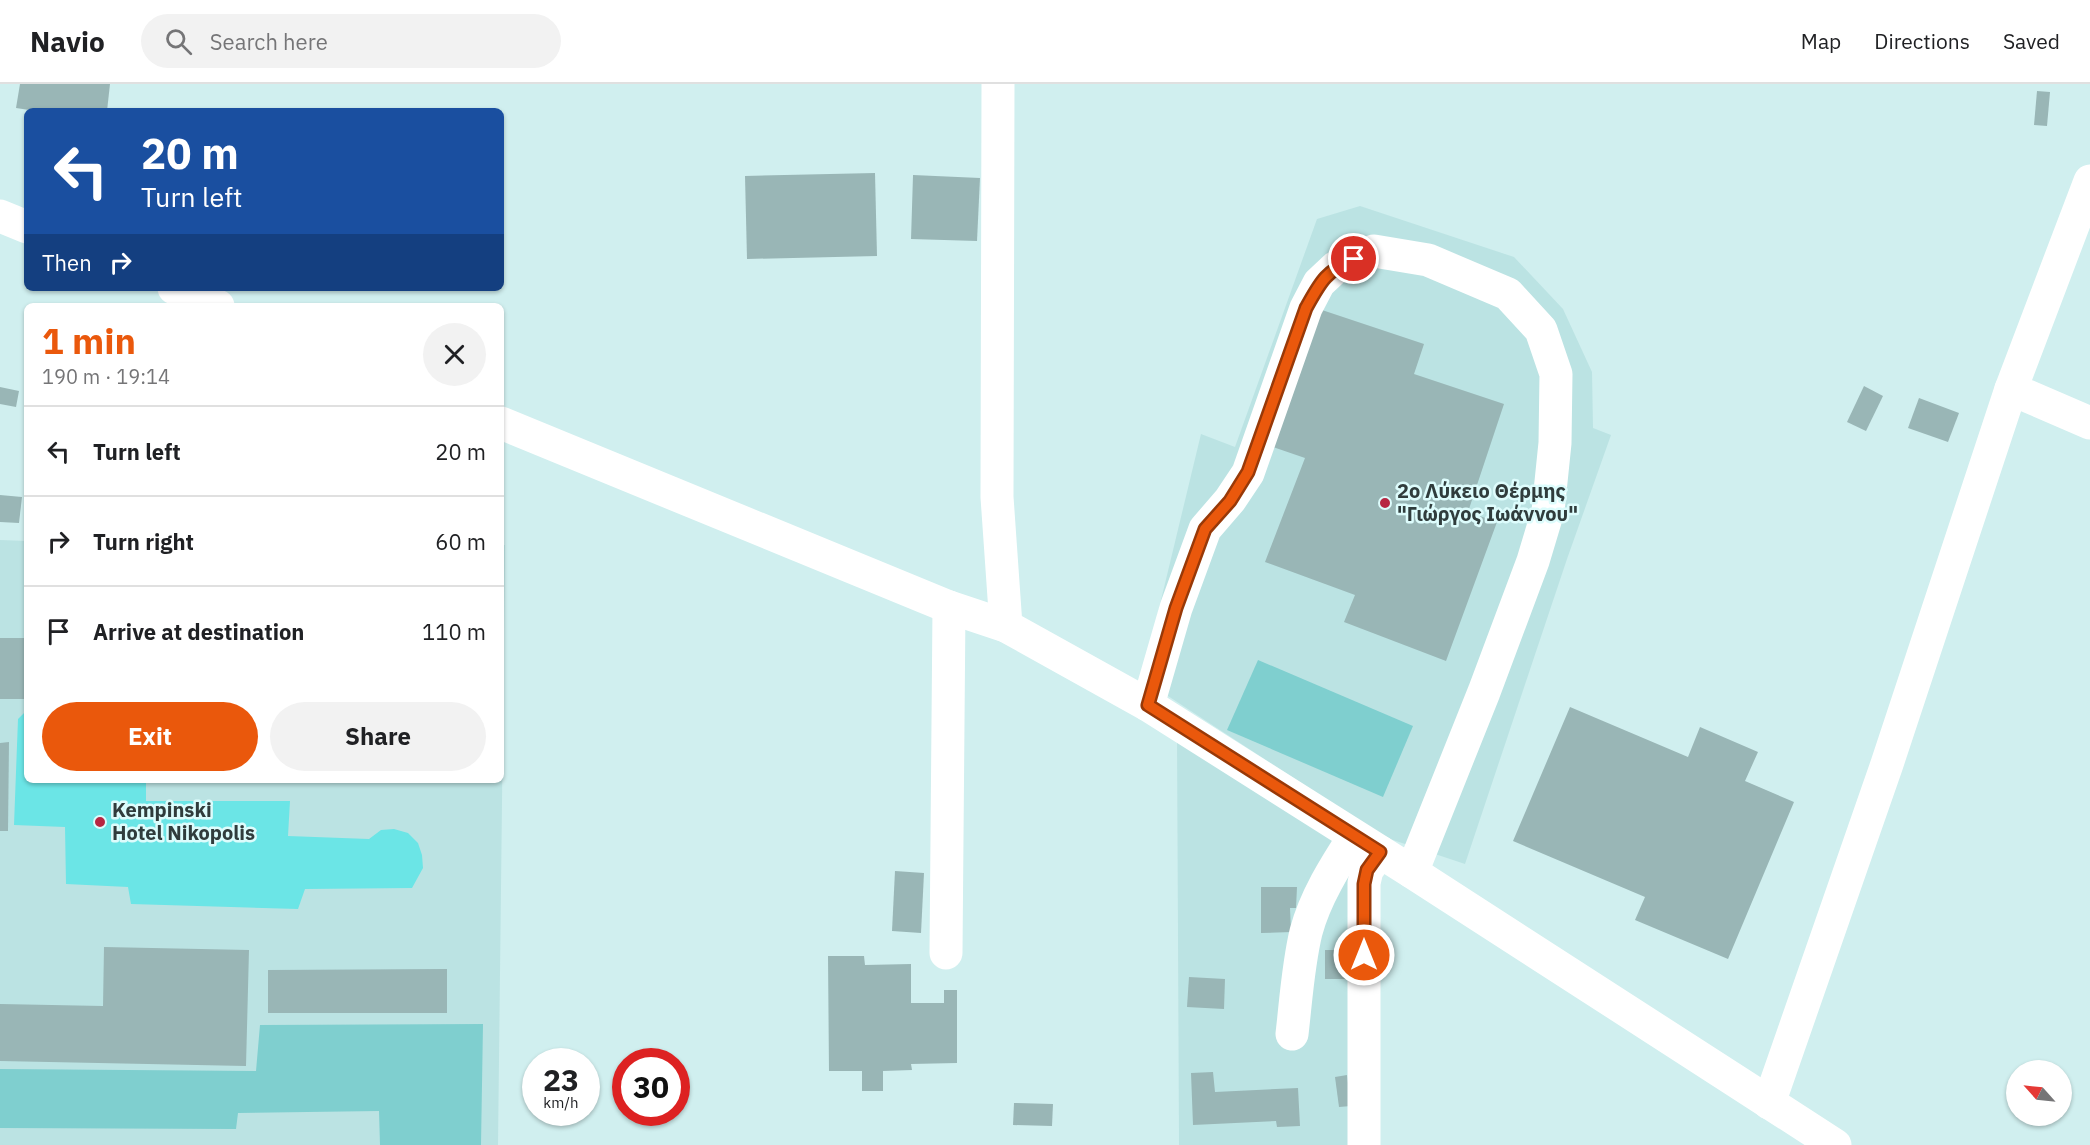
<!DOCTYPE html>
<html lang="en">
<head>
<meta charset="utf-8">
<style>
	:root { --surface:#fff; --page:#f2f2f2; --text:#202124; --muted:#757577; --line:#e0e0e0; --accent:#ea580c }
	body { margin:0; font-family:"IBM Plex Sans",sans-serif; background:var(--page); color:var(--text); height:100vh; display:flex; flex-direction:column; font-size:22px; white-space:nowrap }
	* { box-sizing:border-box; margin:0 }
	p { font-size:20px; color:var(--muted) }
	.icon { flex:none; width:33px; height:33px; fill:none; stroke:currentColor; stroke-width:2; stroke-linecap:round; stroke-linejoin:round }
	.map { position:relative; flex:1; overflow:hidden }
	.details { position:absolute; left:24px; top:219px; width:480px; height:480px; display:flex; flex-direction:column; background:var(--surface); border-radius:9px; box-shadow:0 2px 4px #0004 }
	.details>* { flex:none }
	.guide { position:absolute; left:24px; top:24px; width:480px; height:183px; border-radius:9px; box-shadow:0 2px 4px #0004; background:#1a4fa0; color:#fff; overflow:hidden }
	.needle { width:39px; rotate:297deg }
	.tools { position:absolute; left:2006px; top:976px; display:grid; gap:12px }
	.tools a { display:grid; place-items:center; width:66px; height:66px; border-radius:50%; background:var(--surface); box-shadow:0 2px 4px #0004; font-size:30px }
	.speed { position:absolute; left:522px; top:964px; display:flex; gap:12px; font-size:30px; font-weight:700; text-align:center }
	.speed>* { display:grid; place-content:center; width:78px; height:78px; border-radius:50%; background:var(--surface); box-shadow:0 2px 4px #0004; line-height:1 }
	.speed small { font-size:15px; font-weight:400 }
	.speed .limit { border:9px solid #d22; background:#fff; color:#111 }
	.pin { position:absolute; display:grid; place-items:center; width:51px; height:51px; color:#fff; margin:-26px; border:3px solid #fff; border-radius:50%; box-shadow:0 2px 6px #0007 }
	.me { position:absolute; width:66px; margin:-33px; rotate:0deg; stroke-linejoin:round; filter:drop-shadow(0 0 4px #0008) }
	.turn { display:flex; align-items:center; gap:21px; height:126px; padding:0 18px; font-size:27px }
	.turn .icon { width:78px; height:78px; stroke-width:2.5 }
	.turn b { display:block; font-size:42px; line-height:51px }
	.then { display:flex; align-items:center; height:57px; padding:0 18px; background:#0003; gap:12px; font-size:22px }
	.round { display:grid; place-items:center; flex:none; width:63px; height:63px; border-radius:32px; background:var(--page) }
	.overview { display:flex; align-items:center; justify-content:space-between; height:102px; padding:0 18px }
	h1 { font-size:36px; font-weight:800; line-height:45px; color:var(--accent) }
	.primary-button { display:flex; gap:12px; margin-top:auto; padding:12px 18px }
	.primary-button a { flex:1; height:69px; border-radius:36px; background:var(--accent); color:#fff; font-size:24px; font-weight:800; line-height:69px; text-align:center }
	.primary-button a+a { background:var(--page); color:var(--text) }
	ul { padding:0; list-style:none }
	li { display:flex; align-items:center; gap:18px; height:90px; padding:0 18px; border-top:2px solid var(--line) }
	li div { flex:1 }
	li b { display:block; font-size:22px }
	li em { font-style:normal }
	header { display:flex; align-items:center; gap:36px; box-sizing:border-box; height:84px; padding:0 30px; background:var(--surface); border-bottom:2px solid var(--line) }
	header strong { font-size:28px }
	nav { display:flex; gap:33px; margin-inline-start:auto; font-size:21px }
	.search { width:420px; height:54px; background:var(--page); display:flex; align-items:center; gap:15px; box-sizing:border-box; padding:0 21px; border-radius:33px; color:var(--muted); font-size:22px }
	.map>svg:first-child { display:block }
	.built { fill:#bbe3e3 }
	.green { fill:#7fcfcf }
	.water { fill:#6be5e6 }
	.building { fill:#99b6b6 }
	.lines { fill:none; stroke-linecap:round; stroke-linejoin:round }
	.minor { stroke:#fff; stroke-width:33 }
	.route-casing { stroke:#983908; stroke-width:15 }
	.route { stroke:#ea580c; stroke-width:10 }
	.poi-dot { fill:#b72642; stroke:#ddfcfc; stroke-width:2 }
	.labels { text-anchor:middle; stroke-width:5; stroke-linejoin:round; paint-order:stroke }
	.poi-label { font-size:20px; font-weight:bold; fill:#303c3c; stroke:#ddfcfc; text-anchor:start }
</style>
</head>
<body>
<header>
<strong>Navio</strong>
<div class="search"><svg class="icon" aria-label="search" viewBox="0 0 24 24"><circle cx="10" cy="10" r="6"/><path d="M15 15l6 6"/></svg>Search here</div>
<nav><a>Map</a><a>Directions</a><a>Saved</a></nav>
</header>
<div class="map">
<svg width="2090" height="1061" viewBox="0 0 2090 1061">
	<rect width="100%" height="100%" fill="#d0efef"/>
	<g class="built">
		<path d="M1360,122L1514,173L1563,225L1592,288L1593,344L1611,351L1567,475L1465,780L1384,753L1142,595L1201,350L1235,363L1317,135Z"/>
		<path d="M0,456L27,457V696H501V461H505L498,1061H0Z"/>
		<path d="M1177,653L1356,770L1357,1061H1179Z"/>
	</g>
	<g class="green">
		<path d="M1258,576L1413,642L1383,713L1227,646Z"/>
		<path d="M483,940L481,1061H380L379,1027L238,1029L236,1045L0,1044V985L256,987L260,941Z"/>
	</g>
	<path class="water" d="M27,626V696H146V717H290L288,752L369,755L381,746L394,745L408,749L418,759L422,771L423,784L412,804L305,805L298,825L131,820L128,803L66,800L65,743L14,741L18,635Z"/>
	<g class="building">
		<path d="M20,0H110L107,27H36L16,24Z"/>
		<path d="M2037,7L2050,8L2047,42L2034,41Z"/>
		<path d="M875,89L877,172L747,175L745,92Z"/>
		<path d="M913,91L980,94L977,157L911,155Z"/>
		<path d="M1319,225L1424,260L1414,290L1504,320L1468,428L1497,438L1446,577L1344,538L1355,511L1265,478L1305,374L1273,363Z"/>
		<path d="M1864,302L1883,312L1866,347L1847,338Z"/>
		<path d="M0,303L19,307L16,323L0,320Z"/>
		<path d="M1919,314L1959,329L1948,358L1908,344Z"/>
		<path d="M0,411L22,413L19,439L0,438Z"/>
		<rect x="0" y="554" width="27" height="61"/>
		<path d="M1570,623L1688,673L1700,643L1758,668L1745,697L1794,718L1728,875L1635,836L1645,813L1513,757Z"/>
		<path d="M9,658L8,747H0V659Z"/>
		<path d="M895,787L924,789L921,849L892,847Z"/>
		<path d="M1261,803H1297L1296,824H1290L1291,848L1261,849Z"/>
		<path d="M104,863L249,866L246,982L0,977V920L103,922Z"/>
		<path d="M1325,866H1348L1349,895H1325Z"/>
		<path d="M828,872H864L865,881L911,880V919H944V906H957V979L911,980L912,986L883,987V1007H862V987H829Z"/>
		<path d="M447,885V929H268V886Z"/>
		<path d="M1189,893L1225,895L1224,925L1187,923Z"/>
		<path d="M1213,988L1215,1008L1298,1004L1300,1042L1277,1043L1276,1037L1193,1041L1191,989Z"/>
		<path d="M1347,991L1351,1022L1339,1023L1335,993Z"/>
		<path d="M1014,1019L1053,1020L1052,1042L1013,1041Z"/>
	</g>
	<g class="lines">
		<g class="minor">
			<path d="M998,0L997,413L1006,542"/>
			<path d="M0,132L27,143"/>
			<path d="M174,204L218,222"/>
			<path d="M2011,305L2090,339"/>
			<path d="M501,339L949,523L1006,542L1148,621L1412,788L1835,1061"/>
			<path d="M1148,621L1176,524L1205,445L1230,416L1248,389L1306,224L1319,199L1335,184L1374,167L1428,176L1508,210L1541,246L1556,290L1555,359L1548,427L1533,477L1484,608L1412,788"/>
			<path d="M946,869L949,523"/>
			<path d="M1292,950C1296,916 1298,881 1306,848C1315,814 1335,782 1354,753"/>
			<path d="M1769,1019L1887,680L2011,305L2090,97"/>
			<path d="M1364,1061V799L1367,786L1380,768"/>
		</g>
	</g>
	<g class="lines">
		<defs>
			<path id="route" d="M1354,175C1325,188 1321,197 1306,224L1248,388L1230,417L1205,445L1176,524L1148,621L1380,768L1367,786L1364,800V871"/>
		</defs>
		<use href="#route" class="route-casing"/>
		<use href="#route" class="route"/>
	</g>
	<g class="poi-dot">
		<circle cx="1385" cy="419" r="6"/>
		<circle cx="100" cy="738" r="6"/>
	</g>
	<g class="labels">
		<g class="poi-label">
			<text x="1397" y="414">2ο Λύκειο Θέρμης<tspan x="1397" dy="23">"Γιώργος Ιωάννου"</tspan></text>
			<text x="112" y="733">Kempinski<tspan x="112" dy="23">Hotel Nikopolis</tspan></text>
		</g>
	</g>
</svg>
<div class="tools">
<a><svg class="needle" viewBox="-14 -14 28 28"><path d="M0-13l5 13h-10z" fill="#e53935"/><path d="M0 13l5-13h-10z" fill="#757577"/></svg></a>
</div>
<div class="speed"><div>23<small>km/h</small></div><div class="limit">30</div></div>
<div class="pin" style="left:1354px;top:175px;background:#d93025"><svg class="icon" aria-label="arrive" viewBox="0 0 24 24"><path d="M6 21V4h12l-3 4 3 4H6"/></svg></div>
<svg class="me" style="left:1364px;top:871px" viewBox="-20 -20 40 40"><circle r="17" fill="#ea580c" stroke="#fff" stroke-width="3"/><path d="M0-11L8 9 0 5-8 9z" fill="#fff"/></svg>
<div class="guide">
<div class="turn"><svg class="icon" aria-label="left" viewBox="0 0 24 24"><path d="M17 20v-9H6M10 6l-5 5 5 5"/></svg><div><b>20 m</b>Turn left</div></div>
<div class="then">Then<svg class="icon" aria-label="right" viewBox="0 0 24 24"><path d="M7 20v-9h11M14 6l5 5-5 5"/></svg></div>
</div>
<section class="details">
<div class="overview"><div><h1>1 min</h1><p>190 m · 19:14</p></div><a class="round"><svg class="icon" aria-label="close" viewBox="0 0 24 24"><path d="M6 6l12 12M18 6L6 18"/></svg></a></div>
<ul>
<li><svg class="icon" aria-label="left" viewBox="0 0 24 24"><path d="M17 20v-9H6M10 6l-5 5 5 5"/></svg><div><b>Turn left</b></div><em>20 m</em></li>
<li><svg class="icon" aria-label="right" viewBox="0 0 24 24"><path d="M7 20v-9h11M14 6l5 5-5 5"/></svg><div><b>Turn right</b></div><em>60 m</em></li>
<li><svg class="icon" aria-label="arrive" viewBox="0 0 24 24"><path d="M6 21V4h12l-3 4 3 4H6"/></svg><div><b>Arrive at destination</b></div><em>110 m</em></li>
</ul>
<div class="primary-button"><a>Exit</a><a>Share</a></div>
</section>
</div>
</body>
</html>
